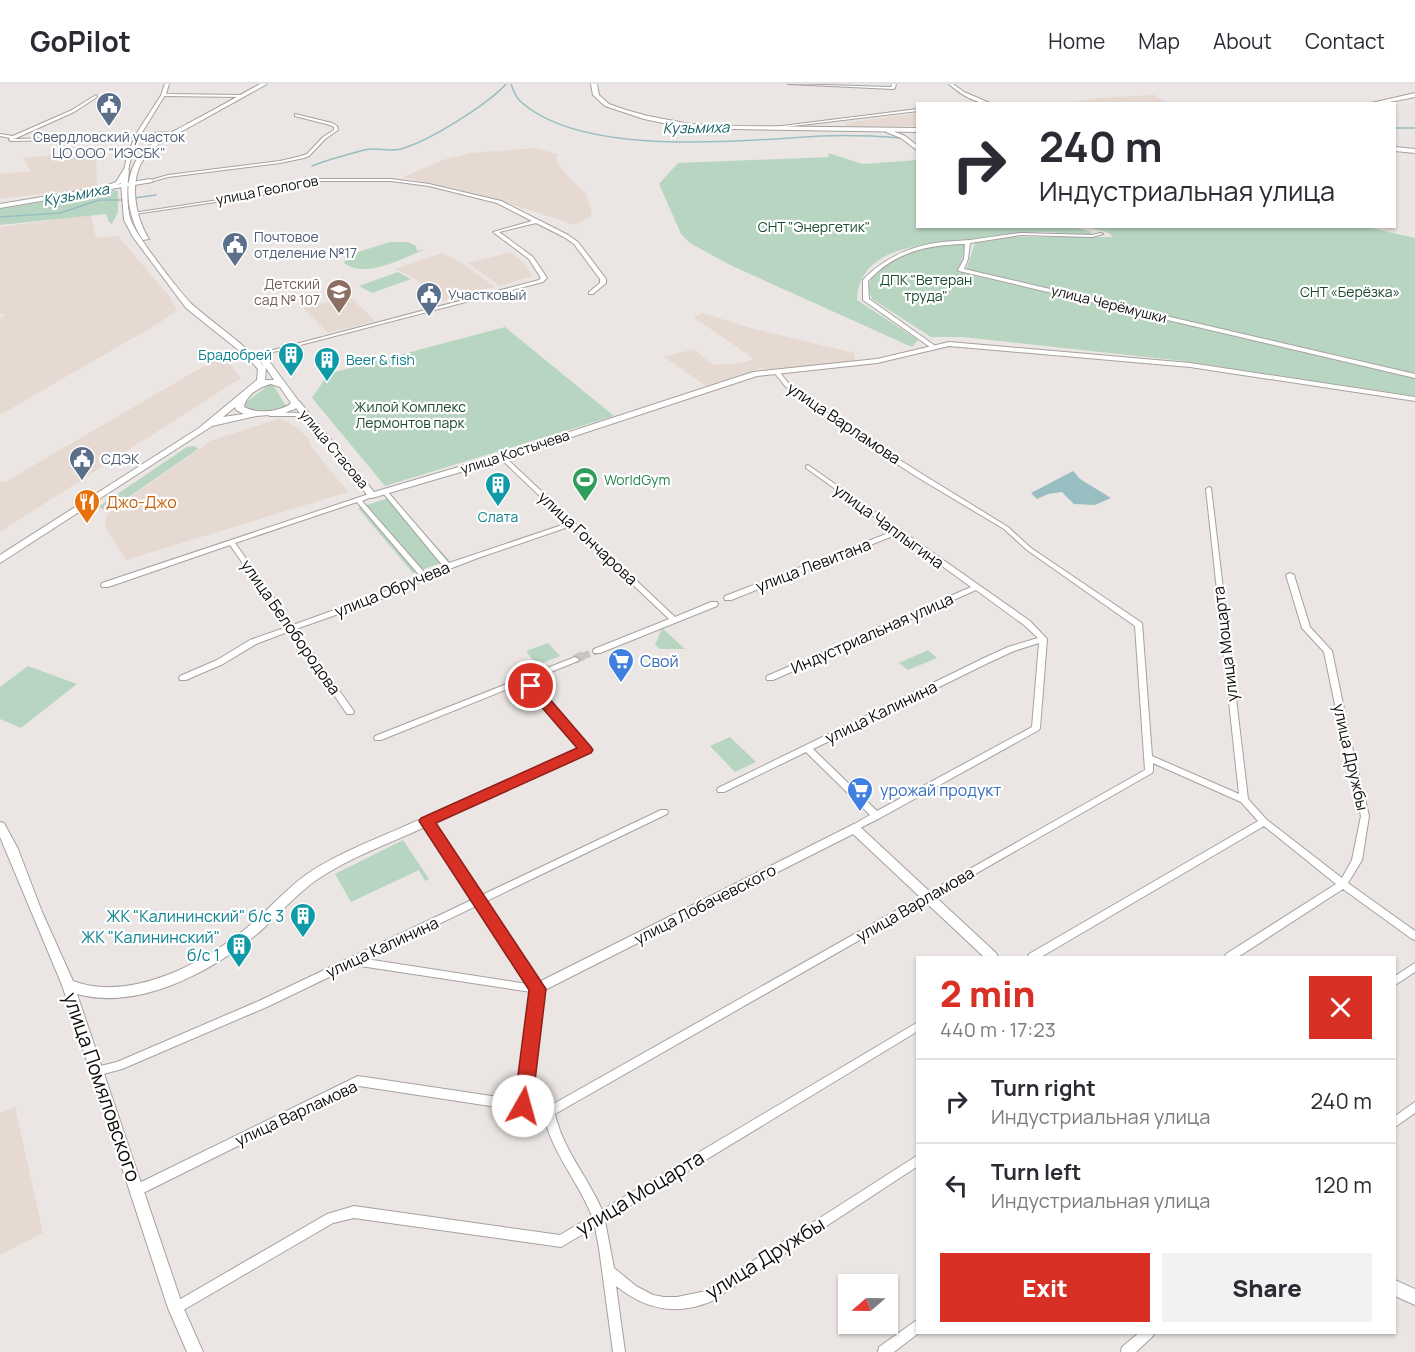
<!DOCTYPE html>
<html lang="en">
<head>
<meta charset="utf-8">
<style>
	:root { --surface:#fff; --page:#f2f2f3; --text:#2b2b33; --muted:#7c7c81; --line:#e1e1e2; --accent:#d93025 }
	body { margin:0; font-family:Manrope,sans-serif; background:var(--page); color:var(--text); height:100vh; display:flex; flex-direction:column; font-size:22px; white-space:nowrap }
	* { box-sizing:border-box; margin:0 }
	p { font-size:20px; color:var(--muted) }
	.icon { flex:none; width:33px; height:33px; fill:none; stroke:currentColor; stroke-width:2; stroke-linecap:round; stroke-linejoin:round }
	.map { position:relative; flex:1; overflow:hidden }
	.details { position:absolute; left:916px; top:872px; width:480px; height:378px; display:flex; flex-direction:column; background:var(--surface); border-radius:0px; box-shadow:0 2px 4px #0004 }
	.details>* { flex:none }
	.hud { position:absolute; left:916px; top:18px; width:480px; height:126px; border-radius:0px; box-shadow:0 2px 4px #0004; background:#fff; color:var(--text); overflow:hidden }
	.needle { width:39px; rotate:250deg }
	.tools { position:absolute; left:838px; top:1190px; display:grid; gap:12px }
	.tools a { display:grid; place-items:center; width:60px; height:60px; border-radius:0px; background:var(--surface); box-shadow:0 2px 4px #0004; font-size:30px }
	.pin { position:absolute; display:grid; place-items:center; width:51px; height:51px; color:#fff; margin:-26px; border:3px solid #fff; border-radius:50%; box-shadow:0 2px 6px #0007 }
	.me { position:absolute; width:66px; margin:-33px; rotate:7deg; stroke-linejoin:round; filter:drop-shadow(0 0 4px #0008) }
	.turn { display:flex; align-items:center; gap:21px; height:126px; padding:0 24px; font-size:27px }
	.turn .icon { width:78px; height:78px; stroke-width:2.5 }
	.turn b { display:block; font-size:42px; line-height:51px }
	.round { display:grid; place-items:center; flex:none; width:63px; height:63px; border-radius:0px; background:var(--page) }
	.overview { display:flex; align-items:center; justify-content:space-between; height:102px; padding:0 24px }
	h1 { font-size:36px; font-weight:800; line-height:45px; color:var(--accent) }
	.cta { display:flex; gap:12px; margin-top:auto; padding:12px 24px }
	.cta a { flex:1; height:69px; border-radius:0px; background:var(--accent); color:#fff; font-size:24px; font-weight:800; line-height:69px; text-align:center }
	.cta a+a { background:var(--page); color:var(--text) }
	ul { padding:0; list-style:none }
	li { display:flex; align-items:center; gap:18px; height:84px; padding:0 24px; border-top:2px solid var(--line) }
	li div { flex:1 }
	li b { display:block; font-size:22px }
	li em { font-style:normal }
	header { display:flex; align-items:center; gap:36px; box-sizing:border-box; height:84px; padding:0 30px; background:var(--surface); border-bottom:2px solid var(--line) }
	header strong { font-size:28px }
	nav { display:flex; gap:33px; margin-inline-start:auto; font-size:21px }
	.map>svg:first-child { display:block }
	.built { fill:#e6d9d2 }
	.green { fill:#b8d5c2 }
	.water { fill:#98bec1 }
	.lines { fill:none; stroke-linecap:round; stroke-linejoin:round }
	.stream { stroke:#98bec1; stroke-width:1.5 }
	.minor-tunnel-far1 { stroke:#cac5c3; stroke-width:7; stroke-dasharray:7 4; stroke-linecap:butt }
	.minor-tunnel { stroke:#cac5c3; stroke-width:9; stroke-dasharray:9 4.5; stroke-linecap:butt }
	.minor-casing { stroke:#a6a19e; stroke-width:2 }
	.tertiary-casing { stroke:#a6a19e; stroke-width:2 }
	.secondary-casing { stroke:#a6a19e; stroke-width:2 }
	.minor { fill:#fff; fill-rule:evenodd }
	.tertiary { fill:#fff; fill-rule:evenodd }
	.secondary { fill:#fff; fill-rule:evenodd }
	.route { fill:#d93025; stroke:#8d1f18; stroke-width:1.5 }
	.labels { text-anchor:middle; stroke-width:4.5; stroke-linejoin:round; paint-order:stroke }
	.far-service-label { font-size:14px; fill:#4e5e75; stroke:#fff; text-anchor:start }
	.far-street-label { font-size:14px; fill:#0e0c0b; stroke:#fff }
	.far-park-label { font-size:14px; fill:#1b4c31; stroke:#fff }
	.far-education-label { font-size:14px; fill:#785e54; stroke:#fff; text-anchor:end }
	.far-culture-label { font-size:14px; fill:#0d838f; stroke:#fff; text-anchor:end }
	.far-leisure-label { font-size:14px; fill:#27864d; stroke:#fff; text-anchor:start }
	.far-water-label { font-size:15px; font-style:italic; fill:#146368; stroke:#fff }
	.street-label { font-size:16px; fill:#0e0c0b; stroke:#fff }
	.food-label { font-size:16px; fill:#c56008; stroke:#fff; text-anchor:start }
	.shop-label { font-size:16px; fill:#366cbe; stroke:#fff; text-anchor:start }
	.culture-label { font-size:16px; fill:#0d838f; stroke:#fff; text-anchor:end }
	.near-street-label { font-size:20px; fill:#0e0c0b; stroke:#fff }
</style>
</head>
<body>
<header>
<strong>GoPilot</strong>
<nav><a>Home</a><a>Map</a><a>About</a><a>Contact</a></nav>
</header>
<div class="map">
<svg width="1415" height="1268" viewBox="0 0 1415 1268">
	<rect width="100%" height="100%" fill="#ebe6e3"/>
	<g class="built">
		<path d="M1155,11L1166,19H1070L1096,14Z"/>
		<path d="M918,29V42L849,43L844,39Z"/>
		<path d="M535,64L557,70V78L570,95L586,109L592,128L590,133L575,141L501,117L403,93L446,75L472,69Z"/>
		<path d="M63,70H96L97,103L0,115V90L31,87L23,74Z"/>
		<path d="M91,131L96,154L118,152L169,212L177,226L159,239L0,331V235L7,230H0V143Z"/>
		<path d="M511,168L522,177L533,192L500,202L468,179Z"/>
		<path d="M442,169L460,178L495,203L442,217L413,193L395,185Z"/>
		<path d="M350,213L375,237L328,249L303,224Z"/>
		<path d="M703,229L747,243L854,269L855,277L770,286L761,284L706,302L664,273L694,265L713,281L741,279L754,275L693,233Z"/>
		<path d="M223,271L241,294L0,448V397L5,398Z"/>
		<path d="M278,335L284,336L295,342L309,355L310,361L348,408L126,476L105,442L108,429L212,356Z"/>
		<path d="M15,1023L43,1149L0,1171V1029Z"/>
	</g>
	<g class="green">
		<path d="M828,69L863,80L918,76V142H1071L1092,148L1090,151C1074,150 1056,148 1040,148C1016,149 994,154 971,156C930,160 859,160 857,216L918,256L912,263L730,181L690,159L681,150L659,100L678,79L829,73Z"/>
		<path d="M113,106L118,107V128L112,140L109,138L106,130L0,141V125Z"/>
		<path d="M1362,142L1415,154V290L966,186L975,159L1012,153H1113L1107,148L1087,143Z"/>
		<path d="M390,158H408L416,162L417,167L426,165C404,173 366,196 344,179L349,171Z"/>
		<path d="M946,161H966L959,188L1415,293V312L1183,277L962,253H931L872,215L868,203C879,172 918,167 946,161Z"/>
		<path d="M398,188L411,195L372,209L359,202Z"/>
		<path d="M505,243L614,332L385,402L312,314L328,290Z"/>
		<path d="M270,300L273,301L286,322L265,328L247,326L245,319Z"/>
		<path d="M194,362L198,365L113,424L107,426L98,423L187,363Z"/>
		<path d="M391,413L449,476L413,489L358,424Z"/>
		<path d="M662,544L685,565H660L655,561Z"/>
		<path d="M548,559L560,572L537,581L526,567Z"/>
		<path d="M928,566L937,574L908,586L899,579Z"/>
		<path d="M28,582L77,600L21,644L0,635V603Z"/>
		<path d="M730,653L756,678L735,688L710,662Z"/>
		<path d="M403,756L429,795L425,797L419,786L351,818L335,790Z"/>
	</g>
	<path class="water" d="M1073,387L1080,395L1111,414L1095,421L1074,420L1062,408L1048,410L1037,415L1031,409Z"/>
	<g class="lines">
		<g class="stream">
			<path d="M511,0C513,5 515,12 519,16C581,75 743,56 822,52C848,51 874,52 900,54"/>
			<path d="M1395,44H1415"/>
			<path d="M312,82C329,75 347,71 364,66C376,63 389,68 401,65C429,57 487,21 506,0"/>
			<path d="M134,114L156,111"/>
			<path d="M0,133L60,129L99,116H124"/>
		</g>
		<path class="minor-tunnel-far1" d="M583,572L597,567"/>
		<path class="minor-tunnel" d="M575,575L587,570"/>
		<defs>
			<g id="minor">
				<path d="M788,0L891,3L892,0H896L895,4L893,5Z"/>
				<path d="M949,0H953L964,8L992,20C976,20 960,10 949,0Z"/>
				<path d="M162,10L165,11L141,50L167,48L169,49L139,52L132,69L128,87L124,86L128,69L135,53L105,55L11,57L9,56L10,54L0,52V50L13,52L72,26L96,11L97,13L74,28L14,55L105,53L136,50Z"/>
				<path d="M918,25V27L768,45L766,44Z"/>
				<path d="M295,30L332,39L337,42L338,46L325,55L309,72L304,74L280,79L168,93L150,98L148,97L168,91L280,77L301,72L307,70L323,53L334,46V43L330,41L295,32Z"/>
				<path d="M315,95H391L429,100L501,117L568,151L578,158L606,195V199L593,210H589V208L600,199V195L574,160L564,153L536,139L499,148L533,173L547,194L543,198L258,272V270L539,196L541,194L529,175L493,148L532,137L497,119L429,102L391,97H315L270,110L135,130L133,129L270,108Z"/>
				<path d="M1021,149L1092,151L1101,149L1103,150L1092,153L1021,151L970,159L968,175L964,185L1415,290V294L959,187L958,186L964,175L965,160C926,161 895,168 868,197L869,215L934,261V263H930L863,216V196C885,173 911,162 942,158C951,157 960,157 970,156C987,154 1004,151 1021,149Z"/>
				<path d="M774,286H778L789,300L813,319L846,342L922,390L1008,443L1031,464L1142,539L1152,672L1239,710L1206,405L1209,403L1211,404L1248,715L1267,736L1342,794L1352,776L1361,732L1342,654L1324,568L1302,544L1286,491L1290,489L1294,491L1310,543L1332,567L1350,654L1369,732L1362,776L1348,799L1415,847V856L1412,855L1343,805L1238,873H1225L1226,870L1336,800L1264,742L1041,873H1028L1029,870L1258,737L1241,718L1153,679V687L1152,689L555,1030C563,1066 588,1093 602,1126L918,938V947L605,1137L614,1184L636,1202L653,1211L664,1213H677L706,1207L918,1071V1082L712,1217C676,1232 646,1226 616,1202L625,1268H613L599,1164L595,1143L561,1163L354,1134L333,1139L180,1228L176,1230L172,1228L170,1224L172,1220L327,1130L354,1122L560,1151L592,1132C578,1097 552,1069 544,1032L523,1027L359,1002L141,1110L137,1111L133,1110L131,1106L133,1102L358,992L518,1016L531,908L354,881L269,922L122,985L96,992L92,990L91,987L92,984L117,978L261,916L661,726H667L668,728L667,730L366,875L541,902L542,905L529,1018L548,1023L1145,686L1135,542L1027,466L1004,445L917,393L841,344L809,321L785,302L773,287Z"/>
				<path d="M502,371L504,372L675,533L711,518H717L718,520L717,522L600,569H594L593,567L594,565L669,535L571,442L478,474L436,490L398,509L296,545L353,626L354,628L353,630H347L290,547L256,560L223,580L186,596H180L179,594L180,592L217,576L250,556L287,543L230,461L108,503H102L101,501L102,499L372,409L374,410V412L362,417L425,489L443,482L383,409V407H387L449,479L568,439L500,374V372ZM357,418L420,492L392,505L293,541L235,459Z"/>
				<path d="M808,381L1030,537L1047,555L1040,644L1039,646L880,734L854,747L851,746L849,744L851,742L870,731L806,668L724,708H718L717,706L718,704L984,574L1008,563L1038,554L1024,541L976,506L773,596H767L766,594L767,592L971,503L898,450L731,516H725L724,514L725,512L894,447L806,384V382ZM1039,559L1032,643L877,727L813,665L990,578L1014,567Z"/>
				<path d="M575,573L579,575L578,577L531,596L589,664L590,666L589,668L430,739H424L423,737L424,735L580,665L525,598L381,656H375L374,654L375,652Z"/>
				<path d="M1415,879V888L1395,901V892Z"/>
				<path d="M1415,1018V1029L1395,1043V1032Z"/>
				<path d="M918,1236V1248H920L894,1268H878L879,1263L914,1238Z"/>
				<path d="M1140,1248H1155L1153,1252L1136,1268H1121L1122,1263Z"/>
			</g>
			<g id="tertiary">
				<path d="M165,0H169L166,10L242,11L244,12L242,13L163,12L161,11Z"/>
				<path d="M888,45L905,52L918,62V67L901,54L886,48Z"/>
				<path d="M1395,63L1415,65V69L1395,67Z"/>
				<path d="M150,95L152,96V98L0,124V120Z"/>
				<path d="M949,258L1190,279L1415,313V317L1190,283L949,262L877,279L757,292L505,375L372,414L369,413L306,336L295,332H270L266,330L270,328L300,329L292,319L299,317L374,408L499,371L753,288L877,275Z"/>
				<path d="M427,733L431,734L539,898L854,740L858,741L996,869L998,873H984L853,750L537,910L532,909L425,743C388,760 348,774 315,797C294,812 277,833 257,850C211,888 139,927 77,910L183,1223L203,1268H187L168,1224L62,901L0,753V738L4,739L18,765L42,828L73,897C131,919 206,878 249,842C269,825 286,805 307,790C332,773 361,761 389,749C402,744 414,737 427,733Z"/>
				<path d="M1395,1196L1415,1205V1221L1395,1212Z"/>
			</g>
			<g id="secondary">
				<path d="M260,0H267L159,60C154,64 149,68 145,73C128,96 135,133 149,155L143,156C127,133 121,93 141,70C153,56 172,49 187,40C212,27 236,13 260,0Z"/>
				<path d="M591,0H597L599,11L609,20L626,26L648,32L690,40L732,42L918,44V48L732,45L668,40L644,35L605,22L593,11Z"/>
				<path d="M1415,9V13L1380,20H1367Z"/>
				<path d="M124,85L129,86C127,102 126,122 131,137C136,151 182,212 194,222C218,243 244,259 264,283L256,271L263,269L300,319L295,325L281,330L256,332L212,342L0,479V471L199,344L257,296L258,285L246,272L186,224L133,153L124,136L121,99L103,106L100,104L116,98ZM266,284L274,296H265ZM271,300L280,303L291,319L289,321C276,328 257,330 244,323C246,311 259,303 271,300ZM235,323L236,326L244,330L223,333Z"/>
			</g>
		</defs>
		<use href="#minor" class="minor-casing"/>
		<use href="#tertiary" class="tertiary-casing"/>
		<use href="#secondary" class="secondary-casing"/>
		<use href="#minor" class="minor"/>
		<use href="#tertiary" class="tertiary"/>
		<use href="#secondary" class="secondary"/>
	</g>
	<path class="route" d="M531,597L536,599L591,663L593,666L591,669L436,739L546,905L532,1022L529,1027L523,1030L516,1027L514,1022L529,906L419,737L421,734L577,664L526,605L525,602Z"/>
	<defs>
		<symbol id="civic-pin" viewBox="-11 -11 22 30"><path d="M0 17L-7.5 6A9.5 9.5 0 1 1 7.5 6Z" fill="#5c6f8a" stroke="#fff"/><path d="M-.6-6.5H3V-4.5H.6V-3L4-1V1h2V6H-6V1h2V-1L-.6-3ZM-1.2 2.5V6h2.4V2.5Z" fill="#fff"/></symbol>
		<symbol id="school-pin" viewBox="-11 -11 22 30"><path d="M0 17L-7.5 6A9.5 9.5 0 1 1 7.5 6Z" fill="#8d6e63" stroke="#fff"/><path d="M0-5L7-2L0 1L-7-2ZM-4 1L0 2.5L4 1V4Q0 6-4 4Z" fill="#fff"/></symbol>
		<symbol id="building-pin" viewBox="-11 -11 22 30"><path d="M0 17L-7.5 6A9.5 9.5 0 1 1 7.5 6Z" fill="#0f9aa8" stroke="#fff"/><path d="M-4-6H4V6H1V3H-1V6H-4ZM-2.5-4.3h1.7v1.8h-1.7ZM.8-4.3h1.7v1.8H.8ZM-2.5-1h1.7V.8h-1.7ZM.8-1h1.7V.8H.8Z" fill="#fff"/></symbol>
		<symbol id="stadium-pin" viewBox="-11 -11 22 30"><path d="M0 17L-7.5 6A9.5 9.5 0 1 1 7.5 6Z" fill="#2e9e5b" stroke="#fff"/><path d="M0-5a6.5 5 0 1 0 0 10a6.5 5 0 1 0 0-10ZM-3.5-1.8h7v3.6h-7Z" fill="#fff"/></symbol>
		<symbol id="restaurant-pin" viewBox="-11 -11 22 30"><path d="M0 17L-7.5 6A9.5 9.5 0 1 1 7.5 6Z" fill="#e8710a" stroke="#fff"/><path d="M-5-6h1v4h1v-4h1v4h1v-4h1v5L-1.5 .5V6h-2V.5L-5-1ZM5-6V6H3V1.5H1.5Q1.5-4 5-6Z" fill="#fff"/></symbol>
		<symbol id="supermarket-pin" viewBox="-11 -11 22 30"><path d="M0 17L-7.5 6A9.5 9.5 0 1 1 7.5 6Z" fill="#3f7fe0" stroke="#fff"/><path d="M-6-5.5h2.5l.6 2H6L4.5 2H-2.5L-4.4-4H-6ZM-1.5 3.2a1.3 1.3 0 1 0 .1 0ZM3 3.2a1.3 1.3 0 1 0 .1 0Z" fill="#fff"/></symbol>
	</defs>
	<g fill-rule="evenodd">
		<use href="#civic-pin" x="94" y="6" width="30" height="40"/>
		<use href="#civic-pin" x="220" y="146" width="30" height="40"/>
		<use href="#school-pin" x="324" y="193" width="30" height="40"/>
		<use href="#civic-pin" x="414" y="196" width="30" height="40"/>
		<use href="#building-pin" x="276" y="256" width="30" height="40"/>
		<use href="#building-pin" x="312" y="261" width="30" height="40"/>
		<use href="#civic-pin" x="67" y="360" width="30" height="40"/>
		<use href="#stadium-pin" x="570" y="381" width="30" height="40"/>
		<use href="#building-pin" x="483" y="386" width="30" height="40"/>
		<use href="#restaurant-pin" x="72" y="403" width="30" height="40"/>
		<use href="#supermarket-pin" x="606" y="562" width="30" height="40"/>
		<use href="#supermarket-pin" x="845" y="691" width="30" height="40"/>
		<use href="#building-pin" x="288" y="817" width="30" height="40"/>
		<use href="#building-pin" x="224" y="847" width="30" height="40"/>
	</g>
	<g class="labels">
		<g class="far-service-label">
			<text x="109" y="58" text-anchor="middle">Свердловский участок<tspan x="109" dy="16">ЦО ООО "ИЭСБК"</tspan></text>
			<text x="254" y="158">Почтовое<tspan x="254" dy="16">отделение №17</tspan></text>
			<text x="448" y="216">Участковый</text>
			<text x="101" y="380">СДЭК</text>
		</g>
		<g class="far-street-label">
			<text transform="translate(267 106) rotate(-11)" y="5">улица Геологов</text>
			<text transform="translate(1109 220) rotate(14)" y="5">улица Черёмушки</text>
			<text transform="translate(334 365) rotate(50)" y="5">улица Стасова</text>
			<text transform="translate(515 368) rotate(-18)" y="5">улица Костычева</text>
		</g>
		<g class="far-park-label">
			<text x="814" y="148">СНТ "Энергетик"</text>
			<text x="926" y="201">ДПК "Ветеран<tspan x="926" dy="16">труда"</tspan></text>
			<text x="1350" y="213">СНТ «Берёзка»</text>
			<text x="410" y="328">Жилой Комплекс<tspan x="410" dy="16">Лермонтов парк</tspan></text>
		</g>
		<g class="far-education-label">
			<text x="320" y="205">Детский<tspan x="320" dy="16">сад № 107</tspan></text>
		</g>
		<g class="far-culture-label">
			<text x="272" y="276">Брадобрей</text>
			<text x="346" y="281" text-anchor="start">Beer &amp; fish</text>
			<text x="498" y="438" text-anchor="middle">Слата</text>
		</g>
		<g class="far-leisure-label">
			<text x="604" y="401">WorldGym</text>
		</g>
		<g class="far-water-label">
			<text transform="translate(696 44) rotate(-1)" y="5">Кузьмиха</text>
			<text transform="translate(76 111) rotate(-11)" y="5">Кузьмиха</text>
		</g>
		<g class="street-label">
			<text transform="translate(844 339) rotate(34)" y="6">улица Варламова</text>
			<text transform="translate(889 442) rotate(36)" y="6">улица Чаплыгина</text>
			<text transform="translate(588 454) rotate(43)" y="6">улица Гончарова</text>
			<text transform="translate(813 481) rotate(-21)" y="6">улица Левитана</text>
			<text transform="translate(392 505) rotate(-22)" y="6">улица Обручева</text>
			<text transform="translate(291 543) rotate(55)" y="6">улица Белобородова</text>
			<text transform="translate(872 549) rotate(-24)" y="6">Индустриальная улица</text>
			<text transform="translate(1225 560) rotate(-97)" y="6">улица Моцарта</text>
			<text transform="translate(881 628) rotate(-26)" y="6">улица Калинина</text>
			<text transform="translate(1351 673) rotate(77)" y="6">улица Дружбы</text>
			<text transform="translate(705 820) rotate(-27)" y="6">улица Лобачевского</text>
			<text transform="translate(915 820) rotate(-30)" y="6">улица Варламова</text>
			<text transform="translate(382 863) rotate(-25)" y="6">улица Калинина</text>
			<text transform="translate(296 1029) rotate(-25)" y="6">улица Варламова</text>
		</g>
		<g class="food-label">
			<text x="106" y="424">Джо-Джо</text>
		</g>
		<g class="shop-label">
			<text x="640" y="583">Свой</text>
			<text x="880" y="712">урожай продукт</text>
		</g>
		<g class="culture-label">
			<text x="284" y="838">ЖК "Калининский" б/с 3</text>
			<text x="220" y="859">ЖК "Калининский"<tspan x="220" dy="18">б/с 1</tspan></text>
		</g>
		<g class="near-street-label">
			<text transform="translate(102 1003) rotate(71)" y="7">улица Помяловского</text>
			<text transform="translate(640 1109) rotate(-31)" y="7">улица Моцарта</text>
			<text transform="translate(765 1174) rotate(-32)" y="7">улица Дружбы</text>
		</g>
	</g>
</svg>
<div class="tools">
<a><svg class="needle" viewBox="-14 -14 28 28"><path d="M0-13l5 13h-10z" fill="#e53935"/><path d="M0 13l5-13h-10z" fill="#7c7c81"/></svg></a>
</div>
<div class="pin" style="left:531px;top:602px;background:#d93025"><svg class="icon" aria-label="arrive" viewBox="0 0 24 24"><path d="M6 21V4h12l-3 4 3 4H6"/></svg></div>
<svg class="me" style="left:523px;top:1022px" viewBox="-20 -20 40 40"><circle r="19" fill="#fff"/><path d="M0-13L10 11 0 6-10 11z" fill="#d93025"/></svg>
<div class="hud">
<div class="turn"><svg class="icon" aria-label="right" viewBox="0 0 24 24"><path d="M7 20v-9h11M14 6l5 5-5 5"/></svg><div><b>240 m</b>Индустриальная улица</div></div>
</div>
<section class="details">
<div class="overview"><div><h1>2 min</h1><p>440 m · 17:23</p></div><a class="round" style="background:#d93025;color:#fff"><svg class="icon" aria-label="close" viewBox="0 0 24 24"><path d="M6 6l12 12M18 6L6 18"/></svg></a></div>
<ul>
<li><svg class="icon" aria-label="right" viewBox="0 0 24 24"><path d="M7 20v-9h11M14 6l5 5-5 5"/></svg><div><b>Turn right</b><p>Индустриальная улица</p></div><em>240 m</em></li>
<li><svg class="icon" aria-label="left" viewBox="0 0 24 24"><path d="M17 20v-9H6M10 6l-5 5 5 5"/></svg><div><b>Turn left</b><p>Индустриальная улица</p></div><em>120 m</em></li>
</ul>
<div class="cta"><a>Exit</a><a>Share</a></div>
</section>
</div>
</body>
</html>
